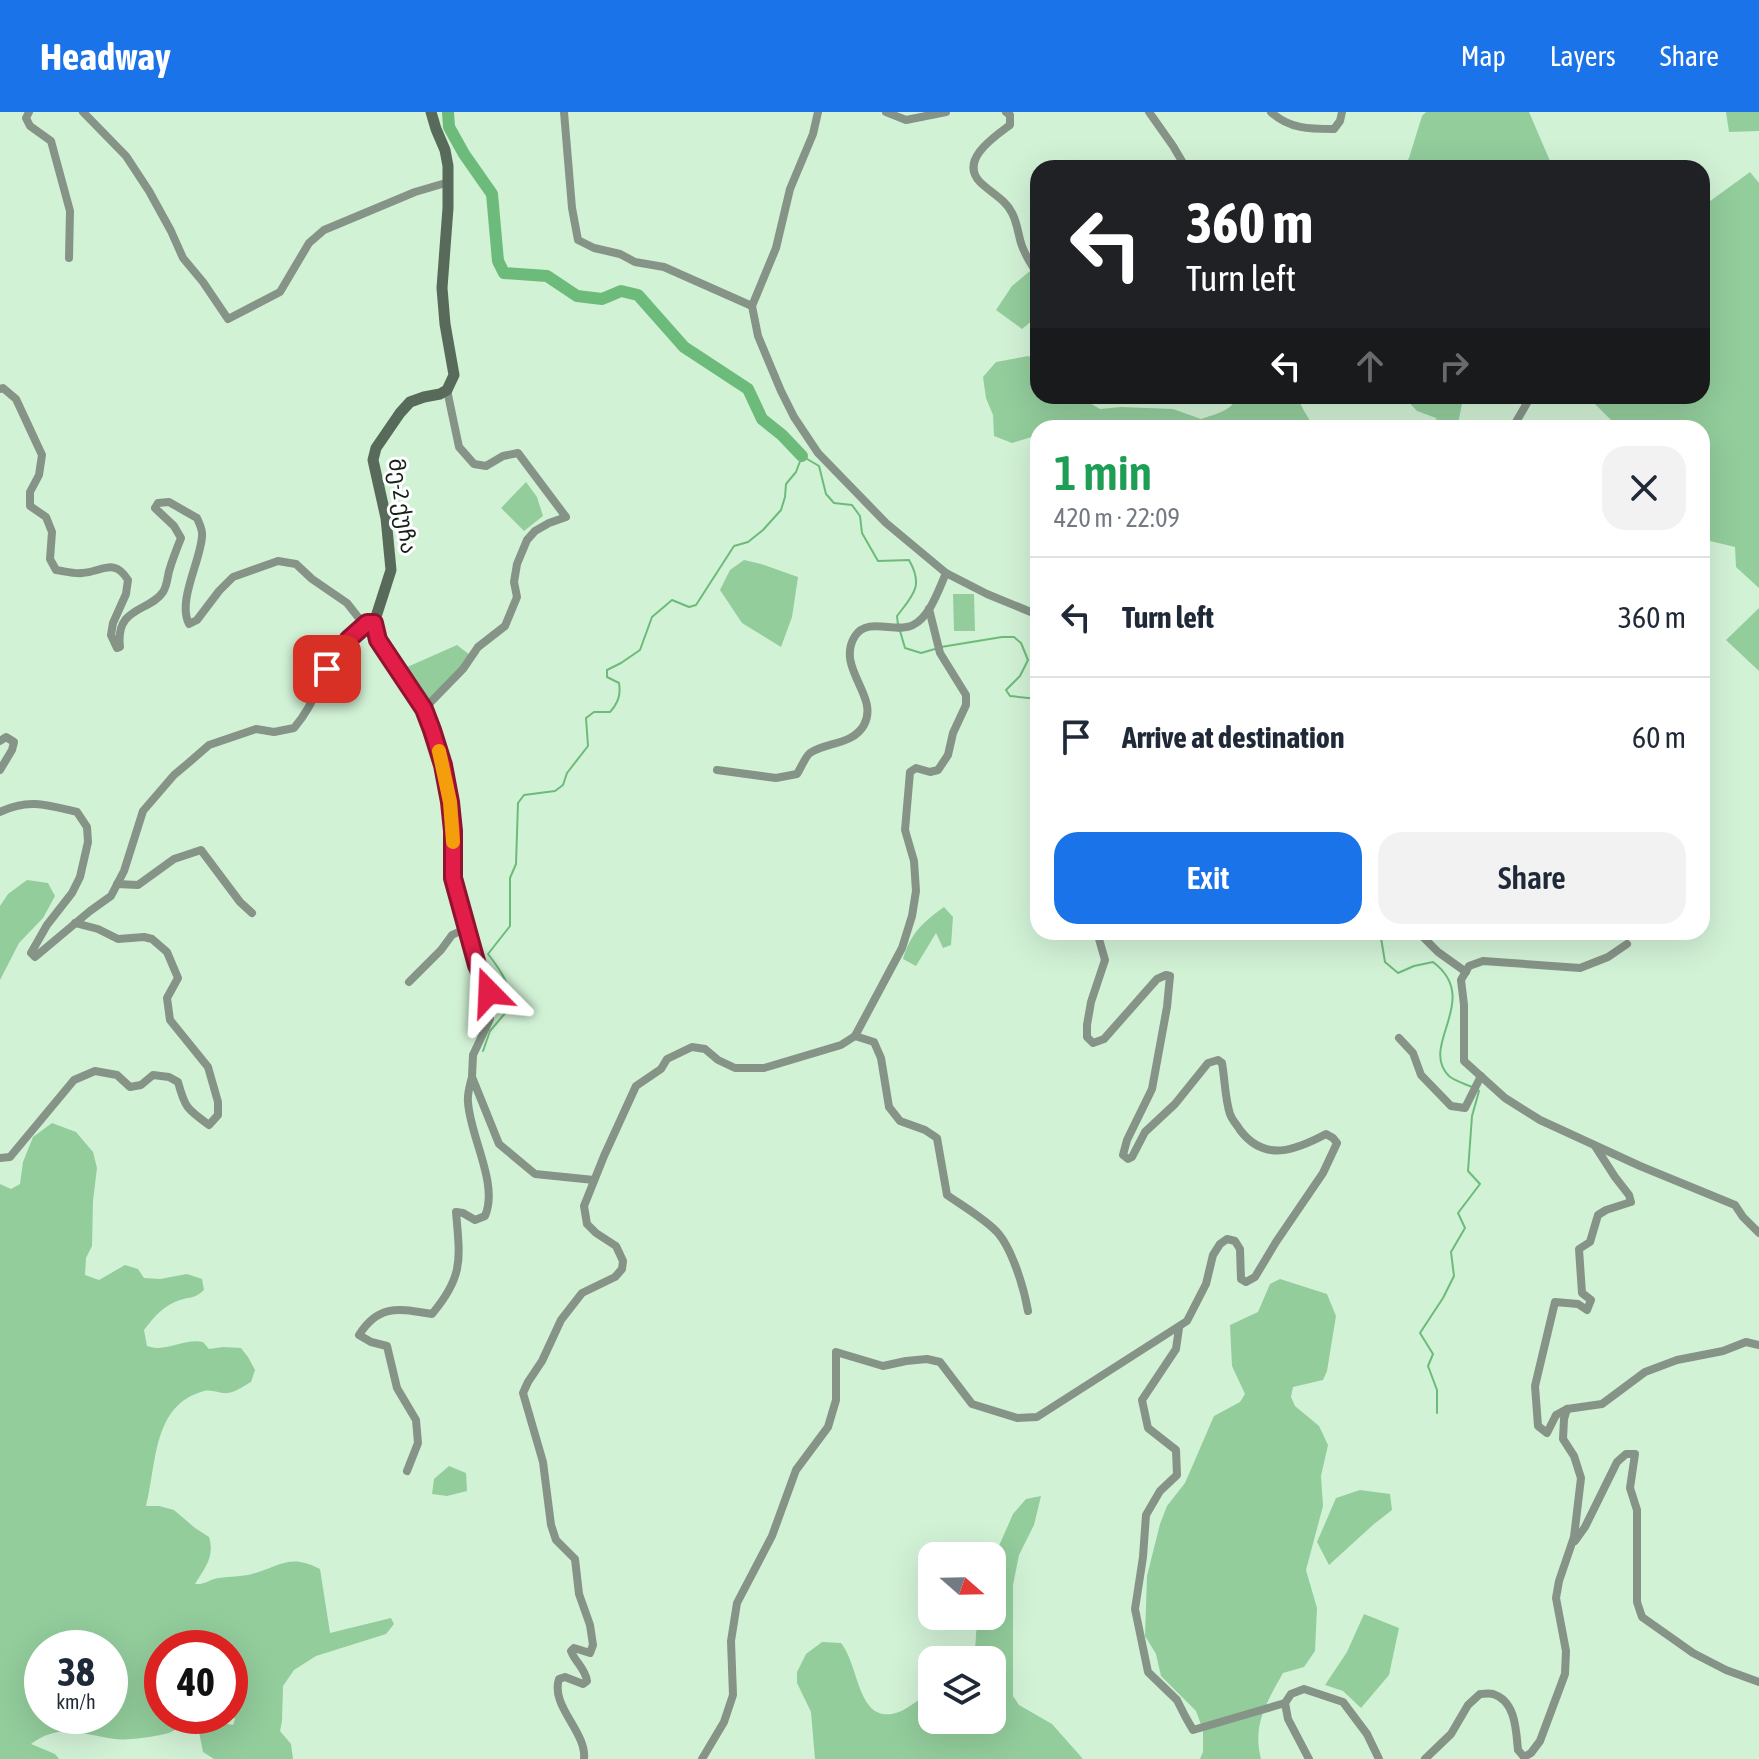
<!DOCTYPE html>
<html lang="en">
<head>
<meta charset="utf-8">
<style>
	:root { --surface:#fff; --page:#f2f2f3; --text:#1f2937; --muted:#747a83; --line:#e0e1e3; --accent:#1a73e8 }
	body { margin:0; font-family:"Asap Condensed","Noto Sans Georgian",sans-serif; background:var(--page); color:var(--text); height:100vh; display:flex; flex-direction:column; font-size:30px; white-space:nowrap }
	* { box-sizing:border-box; margin:0 }
	p { font-size:26px; color:var(--muted) }
	.icon { flex:none; width:44px; height:44px; fill:none; stroke:currentColor; stroke-width:2; stroke-linecap:round; stroke-linejoin:round }
	.map { position:relative; flex:1; overflow:hidden }
	.details { position:absolute; left:1030px; top:308px; width:680px; height:520px; display:flex; flex-direction:column; background:var(--surface); border-radius:24px; box-shadow:0 8px 32px #0002 }
	.details>* { flex:none }
	.banner { position:absolute; left:1030px; top:48px; width:680px; height:244px; border-radius:24px; box-shadow:0 8px 32px #0002; background:#202124; color:#fff; overflow:hidden }
	.needle { width:52px; rotate:110deg }
	.fabs { position:absolute; left:918px; top:1430px; display:grid; gap:16px }
	.fabs a { display:grid; place-items:center; width:88px; height:88px; border-radius:16px; background:var(--surface); box-shadow:0 8px 32px #0002; font-size:40px }
	.speed { position:absolute; left:24px; top:1518px; display:flex; gap:16px; font-size:40px; font-weight:700; text-align:center }
	.speed>* { display:grid; place-content:center; width:104px; height:104px; border-radius:50%; background:var(--surface); box-shadow:0 8px 32px #0002; line-height:1 }
	.speed small { font-size:20px; font-weight:400 }
	.speed .limit { border:12px solid #d22; background:#fff; color:#111 }
	.pin { position:absolute; display:grid; place-items:center; width:68px; height:68px; color:#fff; margin:-34px; border-radius:16px; box-shadow:0 4px 12px #0006 }
	.me { position:absolute; width:88px; margin:-44px; rotate:339deg; stroke-linejoin:round; filter:drop-shadow(0 0 6px #0008) }
	.turn { display:flex; align-items:center; gap:28px; height:168px; padding:0 24px; font-size:36px }
	.turn .icon { width:104px; height:104px; stroke-width:2.5 }
	.turn b { display:block; font-size:56px; line-height:68px }
	.lanes { display:flex; align-items:center; height:76px; padding:0 24px; background:#0003; justify-content:center; gap:40px; direction:ltr }
	.lanes .off { opacity:.35 }
	.round { display:grid; place-items:center; flex:none; width:84px; height:84px; border-radius:24px; background:var(--page) }
	.head { display:flex; align-items:center; justify-content:space-between; height:136px; padding:0 24px }
	h1 { font-size:48px; font-weight:600; line-height:60px; color:#1e9e55 }
	.primary-button { display:flex; gap:16px; margin-top:auto; padding:16px 24px }
	.primary-button a { flex:1; height:92px; border-radius:24px; background:var(--accent); color:#fff; font-size:32px; font-weight:600; line-height:92px; text-align:center }
	.primary-button a+a { background:var(--page); color:var(--text) }
	ul { padding:0; list-style:none }
	li { display:flex; align-items:center; gap:24px; height:120px; padding:0 24px; border-top:2px solid var(--line) }
	li div { flex:1 }
	li b { display:block; font-size:30px }
	li em { font-style:normal }
	header { display:flex; align-items:center; gap:48px; box-sizing:border-box; height:112px; padding:0 40px; background:var(--accent); color:#fff }
	header strong { font-size:38px }
	nav { display:flex; gap:44px; margin-inline-start:auto; font-size:28px }
	.map>svg:first-child { display:block }
	.green { fill:#93cd9c; fill-rule:evenodd }
	.lines { fill:none; stroke-linecap:round; stroke-linejoin:round }
	.stream { stroke:#6cbb7a; stroke-width:2 }
	.river { stroke:#6cbb7a; stroke-width:12 }
	.street { stroke:#869387; stroke-width:8 }
	.secondary { stroke:#586a5a; stroke-width:11 }
	.route-casing { stroke:#92132f; stroke-width:20 }
	.route { stroke:#e11d48; stroke-width:14 }
	.slow { stroke:#f59e0b; stroke-width:14 }
	.labels { text-anchor:middle; stroke-width:6; stroke-linejoin:round; paint-order:stroke }
	.street-label { font-size:22px; fill:#141f16; stroke:#fff }
</style>
</head>
<body>
<header>
<strong>Headway</strong>
<nav><a>Map</a><a>Layers</a><a>Share</a></nav>
</header>
<div class="map">
<svg width="1759" height="1647" viewBox="0 0 1759 1647">
	<rect width="100%" height="100%" fill="#d2f2d6"/>
	<g class="green">
		<path d="M1426,0H1529L1553,56H1402L1409,46L1422,4Z"/>
		<path d="M1726,0H1759V19L1729,20Z"/>
		<path d="M1750,60L1759,71V476L1736,455L1735,435L1702,427V316H1608L1611,308L1587,284H1702V95Z"/>
		<path d="M1031,158L1038,170V204L1022,217L996,198L1012,174Z"/>
		<path d="M1028,244L1038,247V284H1078L1100,297L1121,295L1173,297L1201,307C1215,302 1233,299 1237,284H1297L1303,297L1313,314H1343L1345,316H1038V323L1012,331L994,324L993,303L986,286L983,265L996,250Z"/>
		<path d="M1403,284H1458L1462,292L1457,316H1438L1436,306L1417,299Z"/>
		<path d="M526,370L537,385L543,404L524,419L501,396Z"/>
		<path d="M744,448L761,452L798,465L792,505L781,535L742,511L720,478L730,458Z"/>
		<path d="M953,482H974L975,519H954Z"/>
		<path d="M1759,496V559L1726,528Z"/>
		<path d="M457,533L470,543L454,564L426,589L405,556Z"/>
		<path d="M27,768L48,771L55,784L43,806L19,831L0,868V794L8,782Z"/>
		<path d="M944,795L953,805L951,833L943,836L936,821L916,854L903,847C910,822 923,810 944,795Z"/>
		<path d="M52,1011L76,1020L93,1040L97,1056L93,1089L92,1134L86,1146L85,1163L99,1168L125,1153L138,1157L144,1166L160,1167L187,1162L202,1167L204,1178C196,1186 190,1185 180,1188C164,1193 154,1205 144,1218L147,1234C166,1241 184,1226 203,1230L209,1237L223,1235L241,1236L248,1245L255,1258L251,1270C244,1274 235,1280 228,1281C220,1282 212,1277 204,1279C152,1293 157,1352 146,1394H159L174,1398L195,1416L209,1425C215,1445 205,1455 195,1472C205,1473 210,1467 219,1466C230,1464 241,1465 252,1462C280,1454 290,1441 320,1457L330,1521L391,1506L394,1512L386,1522L316,1544L294,1558L283,1574L282,1609L280,1619L291,1632L293,1647H214L203,1640L199,1620L216,1610L233,1613L235,1607L230,1600V1536H162V1604H191C185,1609 178,1617 171,1620C162,1624 125,1629 115,1627C82,1623 61,1610 31,1632L55,1642L59,1647H0V1072L11,1077L20,1072L23,1050L33,1025ZM42,1536H110V1604H42Z"/>
		<path d="M1280,1167L1327,1182L1336,1204L1327,1259L1323,1268L1293,1275L1291,1285L1295,1294L1319,1314L1328,1333L1321,1364L1323,1394L1306,1458L1317,1496L1315,1539L1304,1555L1283,1561C1267,1590 1252,1612 1261,1647H1200L1203,1640V1618L1196,1599L1161,1564L1156,1542L1145,1524L1147,1464L1160,1412L1167,1394L1185,1371L1214,1304L1240,1290L1245,1282L1232,1254L1230,1213L1258,1200L1270,1172Z"/>
		<path d="M449,1354L466,1361L467,1379L447,1384L432,1382L434,1367Z"/>
		<path d="M1360,1378L1390,1382L1392,1398L1374,1412L1329,1453L1317,1430L1336,1386Z"/>
		<path d="M1041,1384L1034,1413L1019,1443L1013,1473V1584L1019,1593L1052,1612L1083,1647H815L811,1600L797,1571V1560L806,1542L822,1530L841,1531C860,1554 857,1615 899,1600C911,1595 921,1585 932,1579V1608H992V1548H972C978,1532 974,1520 979,1504H992V1456L998,1436L1013,1402L1026,1387Z"/>
		<path d="M1364,1502L1399,1516L1389,1563L1361,1596L1343,1579L1325,1573L1347,1540Z"/>
	</g>
	<g class="lines">
		<g class="stream">
			<path d="M900,519L905,536L921,541L935,537"/>
			<path d="M941,535L1002,525H1014L1021,531L1028,548L1020,564L1006,578L1010,584L1038,587"/>
			<path d="M1380,820L1385,850L1398,861L1414,854L1433,850C1483,888 1418,933 1449,964C1455,969 1465,972 1472,975"/>
			<path d="M483,939L490,919L512,893C509,871 502,860 488,842L510,814V766L516,752L518,691L524,683L555,679L563,673L567,661L588,634L586,606L594,600H610C618,591 621,583 619,571L607,565V558L621,551L640,538L652,505L672,488L689,495L696,493L734,434L748,430L763,418L781,398L785,385L786,372L796,360L802,344L819,354L826,382L834,391L852,393L860,404L862,421L878,449L909,448C924,474 913,483 897,504L898,513"/>
			<path d="M1437,1301V1278L1428,1254L1433,1242L1420,1221L1443,1186L1454,1164L1451,1140L1465,1116L1458,1101L1480,1072L1468,1059L1472,1004L1479,979L1477,978"/>
		</g>
		<path class="river" d="M448,0L449,15L464,42L492,82L498,149L504,161L547,164L577,184L602,187L621,179L638,183L684,235L748,277L762,307L782,323L802,344"/>
		<g class="street">
			<path d="M29,0L26,6L30,14L51,29L70,99L69,146"/>
			<path d="M83,0L126,44L149,79L171,119L183,146L203,170L228,207L280,180L309,131L324,118L415,80L449,70"/>
			<path d="M564,0L572,96L578,128L594,136L620,142L635,150L664,155L752,194"/>
			<path d="M818,0L813,22L790,77L776,136L752,194L758,224L781,279L794,305L818,341L886,411L946,461L987,482L1038,503"/>
			<path d="M886,0L906,8L946,0"/>
			<path d="M1006,0L1010,3V13C994,25 959,48 980,70C991,81 1005,87 1012,101C1017,110 1018,121 1021,131C1024,142 1032,153 1038,164"/>
			<path d="M1149,0L1173,34L1186,56"/>
			<path d="M1271,0C1289,17 1310,17 1334,17L1340,9L1342,0"/>
			<path d="M0,277L3,276L16,287L42,343L39,363L30,380V394L46,405L52,420L50,447L56,458C64,459 74,462 82,461C102,460 114,445 128,468L126,482L113,511L111,523L117,536L120,535C115,494 150,500 163,480C168,472 167,464 170,456C173,446 177,436 181,426L174,414L155,396L158,391L169,390L197,406C199,411 203,418 202,424C201,448 177,489 189,512L197,508L219,479L233,465L278,449L296,452L312,467L347,491L358,505L367,511H374"/>
			<path d="M1509,316L1516,310L1531,284"/>
			<path d="M424,597L463,557L478,535L505,514L517,485L514,470L517,452L527,428L535,419L549,411L566,405L518,341L503,344L486,354L474,352L459,335L447,278"/>
			<path d="M0,629L6,625L14,630L12,638L0,658"/>
			<path d="M717,658L776,666L797,662C801,656 805,645 810,641C826,630 853,633 864,613C880,584 835,556 855,524C868,504 896,522 913,513C930,505 939,477 946,461"/>
			<path d="M0,700C28,686 48,693 77,700L87,715L88,730L80,765L72,781L47,813L31,841L35,845L90,799L111,784L124,759L143,699L174,663L186,653L209,633L256,617L274,620L294,616C310,597 315,582 326,560C335,541 351,525 367,511"/>
			<path d="M117,772L138,773L174,747L201,738L240,790L252,801"/>
			<path d="M1418,820L1438,840L1466,860"/>
			<path d="M1627,832L1608,845L1580,856L1483,849L1469,854L1461,868L1464,893V949L1505,986L1540,1008L1640,1054L1735,1093L1743,1105L1759,1121"/>
			<path d="M409,870L441,838L452,823L467,816"/>
			<path d="M490,899V907L473,943L472,965L499,1032L535,1062L594,1068"/>
			<path d="M855,924L902,836L912,804L916,779L914,749L905,718L910,660L916,656L930,660L938,658L948,643L953,621L966,593V583L940,541L929,497"/>
			<path d="M1399,926L1413,941L1421,963L1451,994L1465,996L1481,964"/>
			<path d="M0,1046L10,1045L74,968L95,959L117,963L130,975L141,973L153,963L169,965L178,970C185,996 187,997 209,1013L218,1003V990L208,955L170,908L167,886L178,866L167,840L152,827L144,825L118,827L98,817L75,811"/>
			<path d="M1179,1216L1176,1237L1142,1288L1148,1316L1176,1338L1177,1363L1160,1379L1146,1403L1143,1445L1135,1497L1148,1560L1177,1588L1185,1604L1193,1618L1285,1591"/>
			<path d="M1567,1297L1556,1303L1547,1321L1538,1314L1535,1274L1555,1190L1578,1192L1587,1198L1591,1188L1582,1181L1579,1137L1590,1130L1598,1103L1606,1098L1631,1090L1629,1083L1615,1065L1595,1034"/>
			<path d="M407,1359L418,1331L416,1308L397,1276L387,1234L371,1230L359,1223C379,1191 400,1197 432,1202C464,1164 460,1147 456,1100L463,1101L475,1108L485,1104C499,1072 470,1025 468,990C467,982 470,973 472,965"/>
			<path d="M1575,1429L1585,1415L1617,1350L1626,1342H1635L1630,1376L1637,1398V1490L1642,1505L1693,1541L1726,1558L1759,1570"/>
			<path d="M584,1647C587,1620 550,1594 559,1567L565,1565L583,1572L587,1569C585,1556 575,1550 571,1539L574,1536L590,1541L593,1533L590,1513L579,1482L575,1447L556,1428L551,1413L543,1350L523,1281L528,1270L542,1249L561,1208L582,1181L615,1165L622,1157L623,1149L616,1134L596,1121L587,1112L584,1094L604,1044L636,974L661,957L667,947L692,935L705,937L718,948L735,956H764L841,933L855,924L874,930L881,946L889,995L900,1009L925,1018L937,1026L947,1083C963,1094 980,1104 994,1117C1011,1132 1024,1176 1028,1199"/>
			<path d="M702,1647L724,1610L733,1583L731,1529L737,1491L772,1424L796,1358L828,1315L836,1288V1240L883,1254L906,1249L927,1247L940,1250L972,1292L1017,1306L1037,1305L1187,1209L1206,1172L1213,1143L1220,1132L1227,1127L1235,1129L1240,1137L1241,1167L1246,1170L1255,1165L1276,1130L1323,1061L1337,1031L1333,1026L1326,1022C1296,1038 1265,1051 1240,1018C1237,1013 1232,1008 1230,1002C1225,987 1225,968 1222,951L1218,948L1208,951L1175,992L1145,1020L1132,1045L1128,1047L1123,1043L1127,1028L1152,977L1167,895L1170,864L1166,863L1157,867L1104,927L1093,931L1087,925V913L1091,890L1105,848L1097,820"/>
			<path d="M1309,1647L1288,1607L1285,1591L1291,1582L1304,1577L1343,1590L1367,1622L1379,1647"/>
			<path d="M1425,1647L1451,1622L1468,1593L1480,1582C1484,1582 1489,1581 1493,1582C1516,1589 1516,1619 1518,1638L1524,1645L1531,1641L1540,1629L1565,1562L1566,1539L1556,1486L1559,1469L1574,1425L1581,1366L1574,1344L1563,1327L1564,1307L1567,1297L1602,1292L1645,1260L1677,1248L1723,1239L1746,1230L1759,1233"/>
		</g>
		<path class="secondary" d="M431,0L436,17L445,38L448,54V96L442,176L445,212L454,263L447,278L440,282L424,285L410,290L400,301L376,336L373,348L386,406L391,458L374,511L378,528L424,597L436,629L450,690L453,719V766L477,853L489,880L490,899"/>
	</g>
	<g class="lines">
		<defs>
			<path id="route" d="M327,557L349,527L367,511H374L378,528L424,597L432,618L443,653L450,690L453,719V766L477,853L489,880"/>
		</defs>
		<use href="#route" class="route-casing"/>
		<use href="#route" class="route"/>
		<path class="slow" d="M439,639L450,690L453,730"/>
	</g>
	<g class="labels">
		<g class="street-label">
			<text transform="translate(403 394) rotate(82)" y="8">მე-2 ქუჩა</text>
		</g>
	</g>
</svg>
<div class="fabs">
<a><svg class="needle" viewBox="-14 -14 28 28"><path d="M0-13l5 13h-10z" fill="#e53935"/><path d="M0 13l5-13h-10z" fill="#747a83"/></svg></a>
<a><svg class="icon" aria-label="layers" viewBox="0 0 24 24"><path d="M12 4l9 5-9 5-9-5zM3 14l9 5 9-5"/></svg></a>
</div>
<div class="speed"><div>38<small>km/h</small></div><div class="limit">40</div></div>
<div class="pin" style="left:327px;top:557px;background:#d93025"><svg class="icon" aria-label="arrive" viewBox="0 0 24 24"><path d="M6 21V4h12l-3 4 3 4H6"/></svg></div>
<svg class="me" style="left:489px;top:880px" viewBox="-20 -20 40 40"><path d="M0-17L14 15 0 8-14 15z" fill="#e11d48" stroke="#fff" stroke-width="4"/></svg>
<div class="banner">
<div class="turn"><svg class="icon" aria-label="left" viewBox="0 0 24 24"><path d="M17 20v-9H6M10 6l-5 5 5 5"/></svg><div><b>360 m</b>Turn left</div></div>
<div class="lanes"><svg class="icon" aria-label="left" viewBox="0 0 24 24"><path d="M17 20v-9H6M10 6l-5 5 5 5"/></svg><svg class="icon off" aria-label="ahead" viewBox="0 0 24 24"><path d="M12 20V5M6 11l6-6 6 6"/></svg><svg class="icon off" aria-label="right" viewBox="0 0 24 24"><path d="M7 20v-9h11M14 6l5 5-5 5"/></svg></div>
</div>
<section class="details">
<div class="head"><div><h1>1 min</h1><p>420 m · 22:09</p></div><a class="round"><svg class="icon" aria-label="close" viewBox="0 0 24 24"><path d="M6 6l12 12M18 6L6 18"/></svg></a></div>
<ul>
<li><svg class="icon" aria-label="left" viewBox="0 0 24 24"><path d="M17 20v-9H6M10 6l-5 5 5 5"/></svg><div><b>Turn left</b></div><em>360 m</em></li>
<li><svg class="icon" aria-label="arrive" viewBox="0 0 24 24"><path d="M6 21V4h12l-3 4 3 4H6"/></svg><div><b>Arrive at destination</b></div><em>60 m</em></li>
</ul>
<div class="primary-button"><a>Exit</a><a>Share</a></div>
</section>
</div>
</body>
</html>
